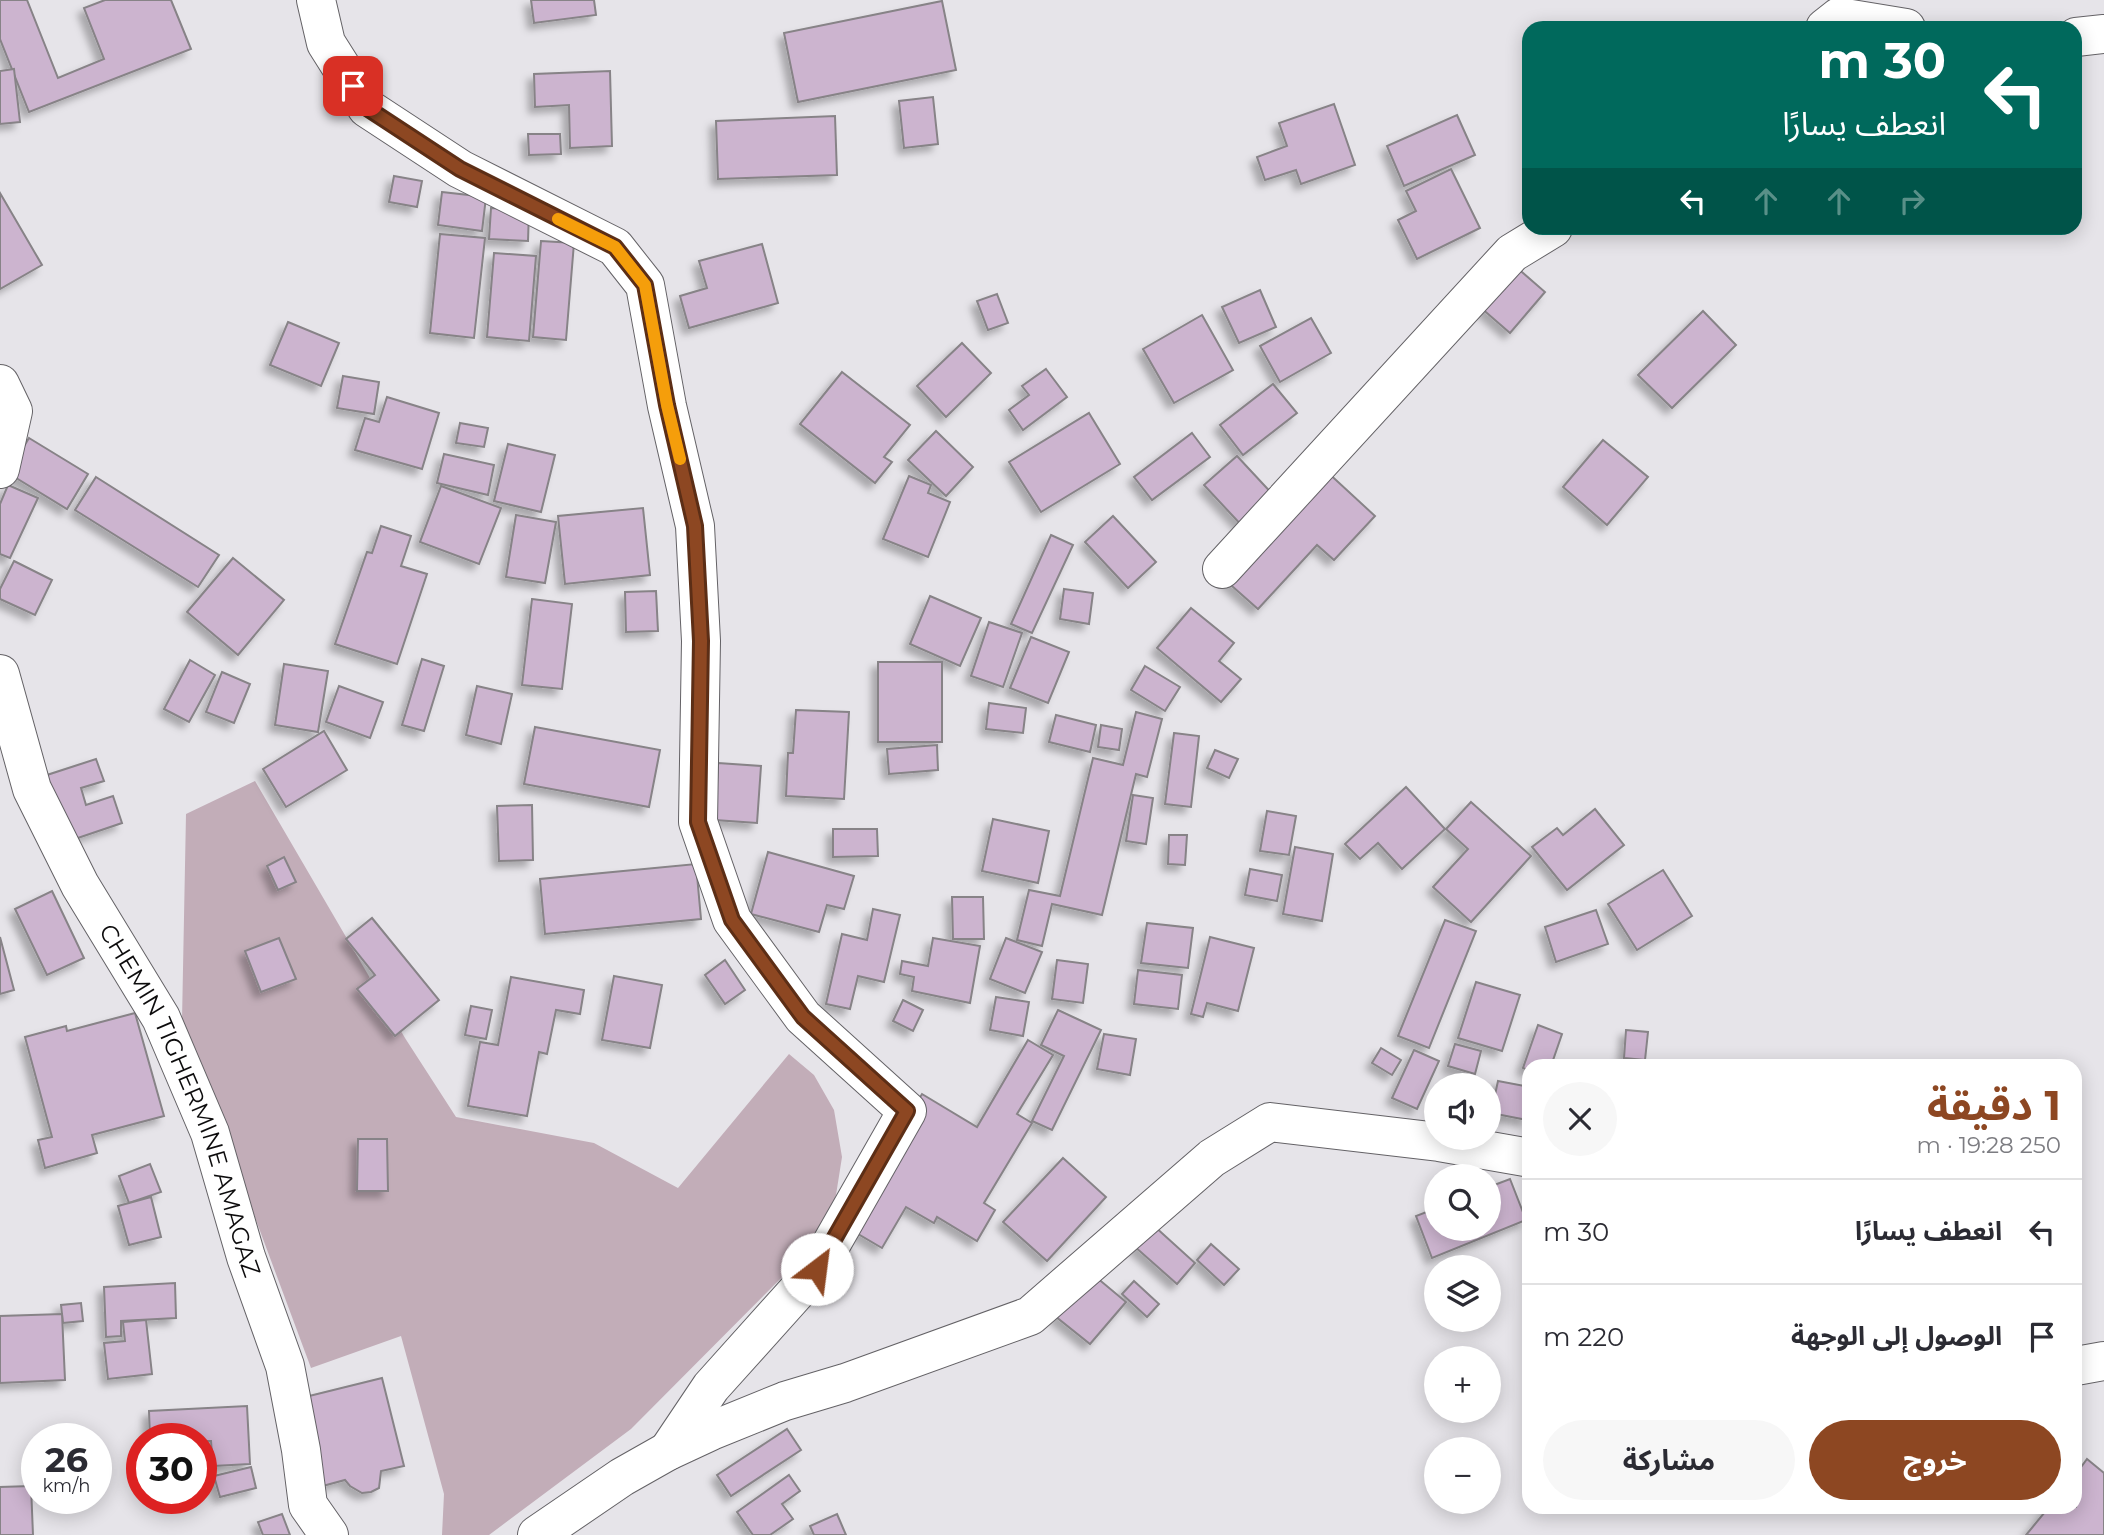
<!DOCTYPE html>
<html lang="ar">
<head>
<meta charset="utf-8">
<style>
	:root { --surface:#fff; --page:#f7f7f7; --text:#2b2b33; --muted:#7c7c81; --line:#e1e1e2; --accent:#8d4722 }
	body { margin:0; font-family:Montserrat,"Noto Sans Arabic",sans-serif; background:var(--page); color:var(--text); direction:rtl; height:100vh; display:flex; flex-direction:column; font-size:26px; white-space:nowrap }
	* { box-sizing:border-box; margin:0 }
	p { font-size:23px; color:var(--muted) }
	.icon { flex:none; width:38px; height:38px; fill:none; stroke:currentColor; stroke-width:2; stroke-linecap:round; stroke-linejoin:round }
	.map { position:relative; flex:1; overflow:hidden; direction:ltr }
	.side { position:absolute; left:1522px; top:1059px; width:560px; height:455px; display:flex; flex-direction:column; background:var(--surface); border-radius:21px; box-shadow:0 4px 18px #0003; direction:rtl }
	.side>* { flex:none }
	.banner { position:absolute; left:1522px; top:21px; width:560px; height:214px; border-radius:21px; box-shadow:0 4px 18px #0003; direction:rtl; background:#00695c; color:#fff; overflow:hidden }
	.fabs { position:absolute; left:1424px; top:1073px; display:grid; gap:14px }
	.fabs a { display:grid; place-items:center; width:77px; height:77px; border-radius:50%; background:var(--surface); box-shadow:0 4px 18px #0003; font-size:35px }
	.speed { position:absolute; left:21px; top:1423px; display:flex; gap:14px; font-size:35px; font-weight:700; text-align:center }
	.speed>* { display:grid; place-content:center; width:91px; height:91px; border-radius:50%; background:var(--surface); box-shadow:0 4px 18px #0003; line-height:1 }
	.speed small { font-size:18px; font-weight:400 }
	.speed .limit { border:10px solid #d22; background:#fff; color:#111 }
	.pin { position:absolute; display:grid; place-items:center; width:60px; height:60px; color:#fff; margin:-30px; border-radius:14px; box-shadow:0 4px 10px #0006 }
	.me { position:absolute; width:77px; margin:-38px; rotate:30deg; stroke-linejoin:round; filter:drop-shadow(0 0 5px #0008) }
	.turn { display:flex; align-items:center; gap:24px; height:147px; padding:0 21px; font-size:32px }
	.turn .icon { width:91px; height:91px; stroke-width:2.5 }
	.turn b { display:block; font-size:49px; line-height:60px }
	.lanes { display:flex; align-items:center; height:66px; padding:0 21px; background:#0003; justify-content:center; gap:35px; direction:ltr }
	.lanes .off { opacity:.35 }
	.round { display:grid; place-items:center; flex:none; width:74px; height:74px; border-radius:37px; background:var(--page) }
	.overview { display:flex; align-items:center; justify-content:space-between; height:119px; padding:0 21px }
	h1 { font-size:42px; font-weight:700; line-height:52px; color:var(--accent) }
	.action { display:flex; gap:14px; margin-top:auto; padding:14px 21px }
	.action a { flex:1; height:80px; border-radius:42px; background:var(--accent); color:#fff; font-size:28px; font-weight:700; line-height:80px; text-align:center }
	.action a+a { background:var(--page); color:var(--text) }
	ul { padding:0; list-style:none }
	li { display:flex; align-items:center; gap:21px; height:105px; padding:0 21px; border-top:2px solid var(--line) }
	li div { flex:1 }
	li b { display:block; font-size:26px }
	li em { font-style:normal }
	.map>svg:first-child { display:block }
	.green { fill:#c2adb8 }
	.building { fill:#ccb4cf; stroke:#878387; stroke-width:2; filter:url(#shadow) }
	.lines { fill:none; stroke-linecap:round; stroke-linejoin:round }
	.minor-casing { stroke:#646266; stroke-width:40 }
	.minor { stroke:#fff; stroke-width:38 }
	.route-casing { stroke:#5c2e16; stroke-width:18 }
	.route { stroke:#8d4722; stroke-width:12 }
	.slow { stroke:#f59e0b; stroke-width:12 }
	.labels { text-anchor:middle; stroke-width:5; stroke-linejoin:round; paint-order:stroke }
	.street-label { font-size:24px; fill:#0c0b0c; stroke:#e6e4e9 }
</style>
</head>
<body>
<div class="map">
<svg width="2104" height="1535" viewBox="0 0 2104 1535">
	<defs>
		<filter id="shadow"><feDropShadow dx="-6" dy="6" stdDeviation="3.5" flood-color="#0004"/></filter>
	</defs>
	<rect width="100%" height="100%" fill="#e6e4e9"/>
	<path class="green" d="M255,781L405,1038L456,1117L594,1143L678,1188L789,1054L814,1075L834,1110L842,1157L836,1195L819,1240L631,1429L489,1535H442L444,1494L401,1336L311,1368L182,1021L186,814Z"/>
	<g class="building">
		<path d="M0,0H27L58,78L104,59L84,8L105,0H171L191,49L29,112L0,39Z"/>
		<path d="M531,0H594L596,15L534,23Z"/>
		<path d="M942,1L956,70L798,102L784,33Z"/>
		<path d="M14,69L20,122L0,124V71Z"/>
		<path d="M610,71L612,146L570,148L569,105L535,107L534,74Z"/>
		<path d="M933,97L938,144L904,148L899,101Z"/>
		<path d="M1334,104L1355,165L1301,184L1296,170L1265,180L1257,157L1287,146L1279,123Z"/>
		<path d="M1457,115L1475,155L1404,186L1387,146Z"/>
		<path d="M835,116L837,175L718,179L716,121Z"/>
		<path d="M528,134H560L561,154L529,155Z"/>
		<path d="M1451,169L1480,228L1417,259L1398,220L1416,211L1406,191Z"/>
		<path d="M394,176L422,181L417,207L389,202Z"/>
		<path d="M442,192L486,197L482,231L438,225Z"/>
		<path d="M0,193L42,265L0,289Z"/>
		<path d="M491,208L529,210L528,241L489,239Z"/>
		<path d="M440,234L485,238L474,338L430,333Z"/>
		<path d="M541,241L574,243L566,340L533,337Z"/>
		<path d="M762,244L778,303L689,328L680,296L707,288L699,261Z"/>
		<path d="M494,253L536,256L529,341L487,337Z"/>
		<path d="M1515,266L1545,292L1510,333L1480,307Z"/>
		<path d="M1260,290L1276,327L1239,343L1222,307Z"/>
		<path d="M997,294L1008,323L988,330L977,301Z"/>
		<path d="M1703,311L1736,345L1672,408L1638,375Z"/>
		<path d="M1202,315L1233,370L1174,403L1143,349Z"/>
		<path d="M1311,318L1331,353L1280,382L1260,346Z"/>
		<path d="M288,322L339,343L321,386L270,365Z"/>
		<path d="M962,343L991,373L946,417L917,386Z"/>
		<path d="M1046,369L1067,397L1023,430L1009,410L1029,395L1022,386Z"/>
		<path d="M842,372L910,425L884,457L892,462L875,483L800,424Z"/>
		<path d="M343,376L379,382L374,414L337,408Z"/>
		<path d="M1273,384L1297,413L1243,455L1220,425Z"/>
		<path d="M387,397L439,413L422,469L355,450L365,418L379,422Z"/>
		<path d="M1089,413L1120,464L1041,512L1009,462Z"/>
		<path d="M460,423L488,428L484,447L456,443Z"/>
		<path d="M936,431L973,467L946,496L908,460Z"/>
		<path d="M1192,433L1210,457L1152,500L1134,477Z"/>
		<path d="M29,438L88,474L67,509L8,473Z"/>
		<path d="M1603,440L1648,477L1607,525L1563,487Z"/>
		<path d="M508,444L555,455L541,512L494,501Z"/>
		<path d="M444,454L494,465L488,495L437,483Z"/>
		<path d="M1237,456L1277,499L1245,529L1204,485Z"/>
		<path d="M1324,469L1375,516L1334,560L1317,545L1258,609L1224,579Z"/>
		<path d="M909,476L931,485L928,493L950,502L928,557L883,539Z"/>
		<path d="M96,477L219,555L198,587L75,510Z"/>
		<path d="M8,485L38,498L10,558L0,554V504Z"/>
		<path d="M441,486L501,508L479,564L420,542Z"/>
		<path d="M643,508L650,575L565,584L558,516Z"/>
		<path d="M516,515L556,522L545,583L506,577Z"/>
		<path d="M1113,516L1156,562L1128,588L1085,542Z"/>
		<path d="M381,526L411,536L401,566L427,574L397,664L335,644L367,552L372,553Z"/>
		<path d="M1051,535L1073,545L1032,633L1011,624Z"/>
		<path d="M233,558L284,600L238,655L187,612Z"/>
		<path d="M14,561L52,580L35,615L0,599V589Z"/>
		<path d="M1064,589L1093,593L1089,624L1060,619Z"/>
		<path d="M656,591L658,631L626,632L625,592Z"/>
		<path d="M930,596L981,618L960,666L910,644Z"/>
		<path d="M532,599L572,604L562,689L522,685Z"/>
		<path d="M1191,608L1234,643L1219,661L1241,679L1221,702L1157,648Z"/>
		<path d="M989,622L1022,633L1003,687L971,676Z"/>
		<path d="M1031,637L1069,652L1048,703L1010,688Z"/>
		<path d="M422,659L444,666L424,731L402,725Z"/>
		<path d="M190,660L215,675L189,722L164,709Z"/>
		<rect x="878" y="662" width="64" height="80"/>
		<path d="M284,664L328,671L318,732L275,725Z"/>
		<path d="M1145,666L1180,687L1165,711L1131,690Z"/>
		<path d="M222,672L250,684L234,723L206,712Z"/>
		<path d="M339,686L383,702L370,738L326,722Z"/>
		<path d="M477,686L512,694L501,744L466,735Z"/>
		<path d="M989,703L1026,708L1023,733L986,729Z"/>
		<path d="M796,710L849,712L844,799L786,796L788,753H793Z"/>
		<path d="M1136,712L1162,719L1147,777L1136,774L1102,915L1052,904L1042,946L1017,940L1029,890L1060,896L1093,758L1123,765Z"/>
		<path d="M1056,715L1096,725L1090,752L1049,742Z"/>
		<path d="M1101,725L1122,729L1119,750L1098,747Z"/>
		<path d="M535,727L660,750L649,807L524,784Z"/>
		<path d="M324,731L347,770L286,807L263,769Z"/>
		<path d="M1174,733L1199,736L1191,807L1165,804Z"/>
		<path d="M937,745L938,770L889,774L887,749Z"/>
		<path d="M1215,750L1238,759L1229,778L1207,768Z"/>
		<path d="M96,759L104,781L81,788L86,805L113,796L122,823L69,841L47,775Z"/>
		<path d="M718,763L761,766L757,823L715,820Z"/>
		<path d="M1406,787L1445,829L1402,869L1378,843L1360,859L1345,844Z"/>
		<path d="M1133,795L1153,798L1146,844L1126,841Z"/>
		<path d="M1471,802L1531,856L1471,922L1433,887L1468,849L1446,829Z"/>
		<path d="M532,805L533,860L499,861L497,806Z"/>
		<path d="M1595,809L1624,845L1567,890L1532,847L1557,828L1563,835Z"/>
		<path d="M1267,811L1296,816L1289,855L1260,851Z"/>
		<path d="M993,819L1049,831L1038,883L982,871Z"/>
		<path d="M833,829H877L878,856L833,857Z"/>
		<path d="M1169,835H1187L1185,865L1168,864Z"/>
		<path d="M1295,847L1333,854L1322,921L1283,914Z"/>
		<path d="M768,852L854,876L844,909L827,905L819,932L751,914Z"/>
		<path d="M284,857L296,882L278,890L267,866Z"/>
		<path d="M696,864L701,919L545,934L540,879Z"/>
		<path d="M1250,869L1282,875L1277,901L1245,895Z"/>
		<path d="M1663,870L1692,916L1637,950L1608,904Z"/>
		<path d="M52,891L84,958L47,975L15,909Z"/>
		<path d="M952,897H983L984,939H953Z"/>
		<path d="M873,909L900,915L884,982L858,976L850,1009L826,1004L842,934L867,940Z"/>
		<path d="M1596,910L1608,944L1556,962L1545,927Z"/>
		<path d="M372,918L439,1000L395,1036L357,989L375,975L346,939Z"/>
		<path d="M1445,920L1476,931L1429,1048L1398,1036Z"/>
		<path d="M1147,923L1193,928L1188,968L1141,963Z"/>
		<path d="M0,937L14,990L0,994Z"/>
		<path d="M1210,937L1254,948L1238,1011L1207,1003L1203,1017L1191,1014Z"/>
		<path d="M279,938L296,979L261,992L245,951Z"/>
		<path d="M933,938L980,946L970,1003L912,991L914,977L900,974L902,961L928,966Z"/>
		<path d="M1006,938L1042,952L1025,993L990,979Z"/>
		<path d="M725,960L745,990L725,1004L705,975Z"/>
		<path d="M1057,960L1088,964L1083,1003L1052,999Z"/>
		<path d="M1138,970L1182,975L1178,1009L1134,1004Z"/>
		<path d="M614,976L662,985L650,1048L602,1040Z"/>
		<path d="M511,977L584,990L580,1014L556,1010L547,1054L539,1052L527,1116L468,1106L480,1042L498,1045Z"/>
		<path d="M1476,982L1520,995L1502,1051L1458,1038Z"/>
		<path d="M996,997L1029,1002L1023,1036L990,1030Z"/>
		<path d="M903,1000L923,1010L913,1031L893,1021Z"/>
		<path d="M471,1006L492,1010L486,1039L465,1035Z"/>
		<path d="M1058,1010L1101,1030L1052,1130L1032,1121L1064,1056L1041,1045Z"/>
		<path d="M135,1013L164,1116L92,1135L97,1153L45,1168L38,1140L52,1137L25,1037L66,1026L67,1031Z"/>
		<path d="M1538,1025L1562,1034L1551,1066H1530V1071L1523,1068Z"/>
		<path d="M1626,1030L1648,1032L1645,1060L1624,1058Z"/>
		<path d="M1104,1034L1136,1039L1130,1075L1097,1069Z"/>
		<path d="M1028,1040L1053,1055L1017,1114L1032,1123L984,1203L995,1210L977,1241L937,1217L934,1223L906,1207L882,1248L848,1228L888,1150L922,1094L977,1127Z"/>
		<path d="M1455,1044L1481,1051L1475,1074L1448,1066Z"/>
		<path d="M1381,1048L1401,1060L1392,1075L1372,1063Z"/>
		<path d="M1414,1050L1439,1061L1417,1109L1392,1098Z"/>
		<path d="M1498,1081L1530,1087L1527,1120L1491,1113Z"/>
		<path d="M358,1139H387L388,1191H357Z"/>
		<path d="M1063,1158L1106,1197L1047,1261L1003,1222Z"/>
		<path d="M150,1164L161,1192L129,1203L119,1176Z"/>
		<path d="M1510,1179L1526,1220L1432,1258L1416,1216L1437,1208V1228H1489V1187Z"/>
		<path d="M151,1197L161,1237L129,1245L118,1206Z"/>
		<path d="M1153,1225L1195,1263L1177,1284L1134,1246Z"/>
		<path d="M1211,1244L1239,1269L1224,1285L1197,1260Z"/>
		<path d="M1090,1272L1126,1302L1090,1344L1055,1316Z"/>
		<path d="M1134,1281L1159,1304L1147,1317L1122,1294Z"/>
		<path d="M175,1283L176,1318L121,1321V1336L106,1337L104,1287Z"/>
		<path d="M81,1303L83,1321L63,1323L61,1305Z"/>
		<path d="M62,1314L65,1380L0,1383V1316Z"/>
		<path d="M146,1320L152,1374L108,1379L104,1343L125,1341L123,1322Z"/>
		<path d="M382,1378L404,1466L381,1471L379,1488L371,1492L362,1493L350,1486L345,1480L319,1487L297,1399Z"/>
		<path d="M247,1406L250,1464L213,1466L211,1441H201V1438H150L149,1411Z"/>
		<path d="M787,1429L801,1450L731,1496L717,1475Z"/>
		<path d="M2087,1459L2104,1473V1535H2026L2049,1507H2076V1474Z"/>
		<path d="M251,1467L256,1488L220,1497L214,1476Z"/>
		<path d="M789,1475L800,1491L782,1504L793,1519L770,1535H753L737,1512Z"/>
		<path d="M31,1486L33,1535H0V1487Z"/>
		<path d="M282,1514L290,1535H263L258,1522Z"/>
		<path d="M837,1514L846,1535H814L810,1526Z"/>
	</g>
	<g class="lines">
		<defs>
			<g id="minor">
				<path d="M316,0L326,43L367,108L460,169L615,247L645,285L667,406L695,526L701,641L698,822L732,920L803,1017L907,1111L817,1269L711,1387L668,1451"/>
				<path d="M1825,28L1839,17L1906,28"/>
				<path d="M2076,37L2104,34"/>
				<path d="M0,384L13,411L0,469"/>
				<path d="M1222,569L1512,253L1553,228"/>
				<path id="s1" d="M0,674L32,789L80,885L161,1018L210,1133L246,1257L285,1366L301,1450L308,1505L329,1535"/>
				<path d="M2076,1366L2104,1361"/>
				<path d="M537,1535L622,1477L668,1451L711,1431L785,1401L845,1383L1030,1316L1212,1158L1270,1122L1439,1142L1530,1158"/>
			</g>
		</defs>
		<use href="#minor" class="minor-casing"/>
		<use href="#minor" class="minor"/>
	</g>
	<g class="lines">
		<defs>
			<path id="route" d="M353,86L367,108L460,169L615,247L645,285L667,405L695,526L701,641L698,822L732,920L803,1017L907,1111L817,1269"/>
		</defs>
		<use href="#route" class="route-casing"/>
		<use href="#route" class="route"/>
		<path class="slow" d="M558,219L615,247L645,285L667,405L680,459"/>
	</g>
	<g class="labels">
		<g class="street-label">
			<text dy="8" stroke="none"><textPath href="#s1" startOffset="466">CHEMIN TIGHERMINE AMAGAZ</textPath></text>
		</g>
	</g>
</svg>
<div class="fabs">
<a><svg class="icon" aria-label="sound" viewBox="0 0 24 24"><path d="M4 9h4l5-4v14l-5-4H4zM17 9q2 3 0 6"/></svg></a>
<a><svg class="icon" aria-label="search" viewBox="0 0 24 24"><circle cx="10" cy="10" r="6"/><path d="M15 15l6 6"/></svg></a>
<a><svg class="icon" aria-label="layers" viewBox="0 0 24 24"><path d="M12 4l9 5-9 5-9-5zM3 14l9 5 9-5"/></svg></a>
<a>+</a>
<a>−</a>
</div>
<div class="speed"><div>26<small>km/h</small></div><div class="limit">30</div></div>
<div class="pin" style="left:353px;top:86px;background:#d93025"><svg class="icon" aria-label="arrive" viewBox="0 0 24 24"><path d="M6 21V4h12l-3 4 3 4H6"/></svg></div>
<svg class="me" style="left:817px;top:1269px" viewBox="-20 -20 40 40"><circle r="19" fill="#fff"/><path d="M0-13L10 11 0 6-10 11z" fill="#8d4722"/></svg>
<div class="banner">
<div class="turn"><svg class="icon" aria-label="left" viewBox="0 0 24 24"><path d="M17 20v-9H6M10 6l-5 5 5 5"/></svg><div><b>30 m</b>انعطف يسارًا</div></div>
<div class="lanes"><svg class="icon" aria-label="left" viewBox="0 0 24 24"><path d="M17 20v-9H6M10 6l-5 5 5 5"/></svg><svg class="icon off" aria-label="ahead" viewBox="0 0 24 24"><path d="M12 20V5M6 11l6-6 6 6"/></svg><svg class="icon off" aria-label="ahead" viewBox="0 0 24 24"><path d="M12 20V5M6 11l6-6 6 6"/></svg><svg class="icon off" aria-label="right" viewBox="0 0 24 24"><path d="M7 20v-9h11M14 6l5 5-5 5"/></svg></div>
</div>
<section class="side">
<div class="overview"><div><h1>1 دقيقة</h1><p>250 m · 19:28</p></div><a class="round"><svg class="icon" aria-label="close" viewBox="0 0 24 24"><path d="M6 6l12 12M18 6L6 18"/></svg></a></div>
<ul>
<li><svg class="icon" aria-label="left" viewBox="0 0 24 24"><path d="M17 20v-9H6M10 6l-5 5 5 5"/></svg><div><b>انعطف يسارًا</b></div><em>30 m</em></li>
<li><svg class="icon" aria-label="arrive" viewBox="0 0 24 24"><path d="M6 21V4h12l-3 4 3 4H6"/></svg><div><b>الوصول إلى الوجهة</b></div><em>220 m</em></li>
</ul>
<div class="action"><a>خروج</a><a>مشاركة</a></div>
</section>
</div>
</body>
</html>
